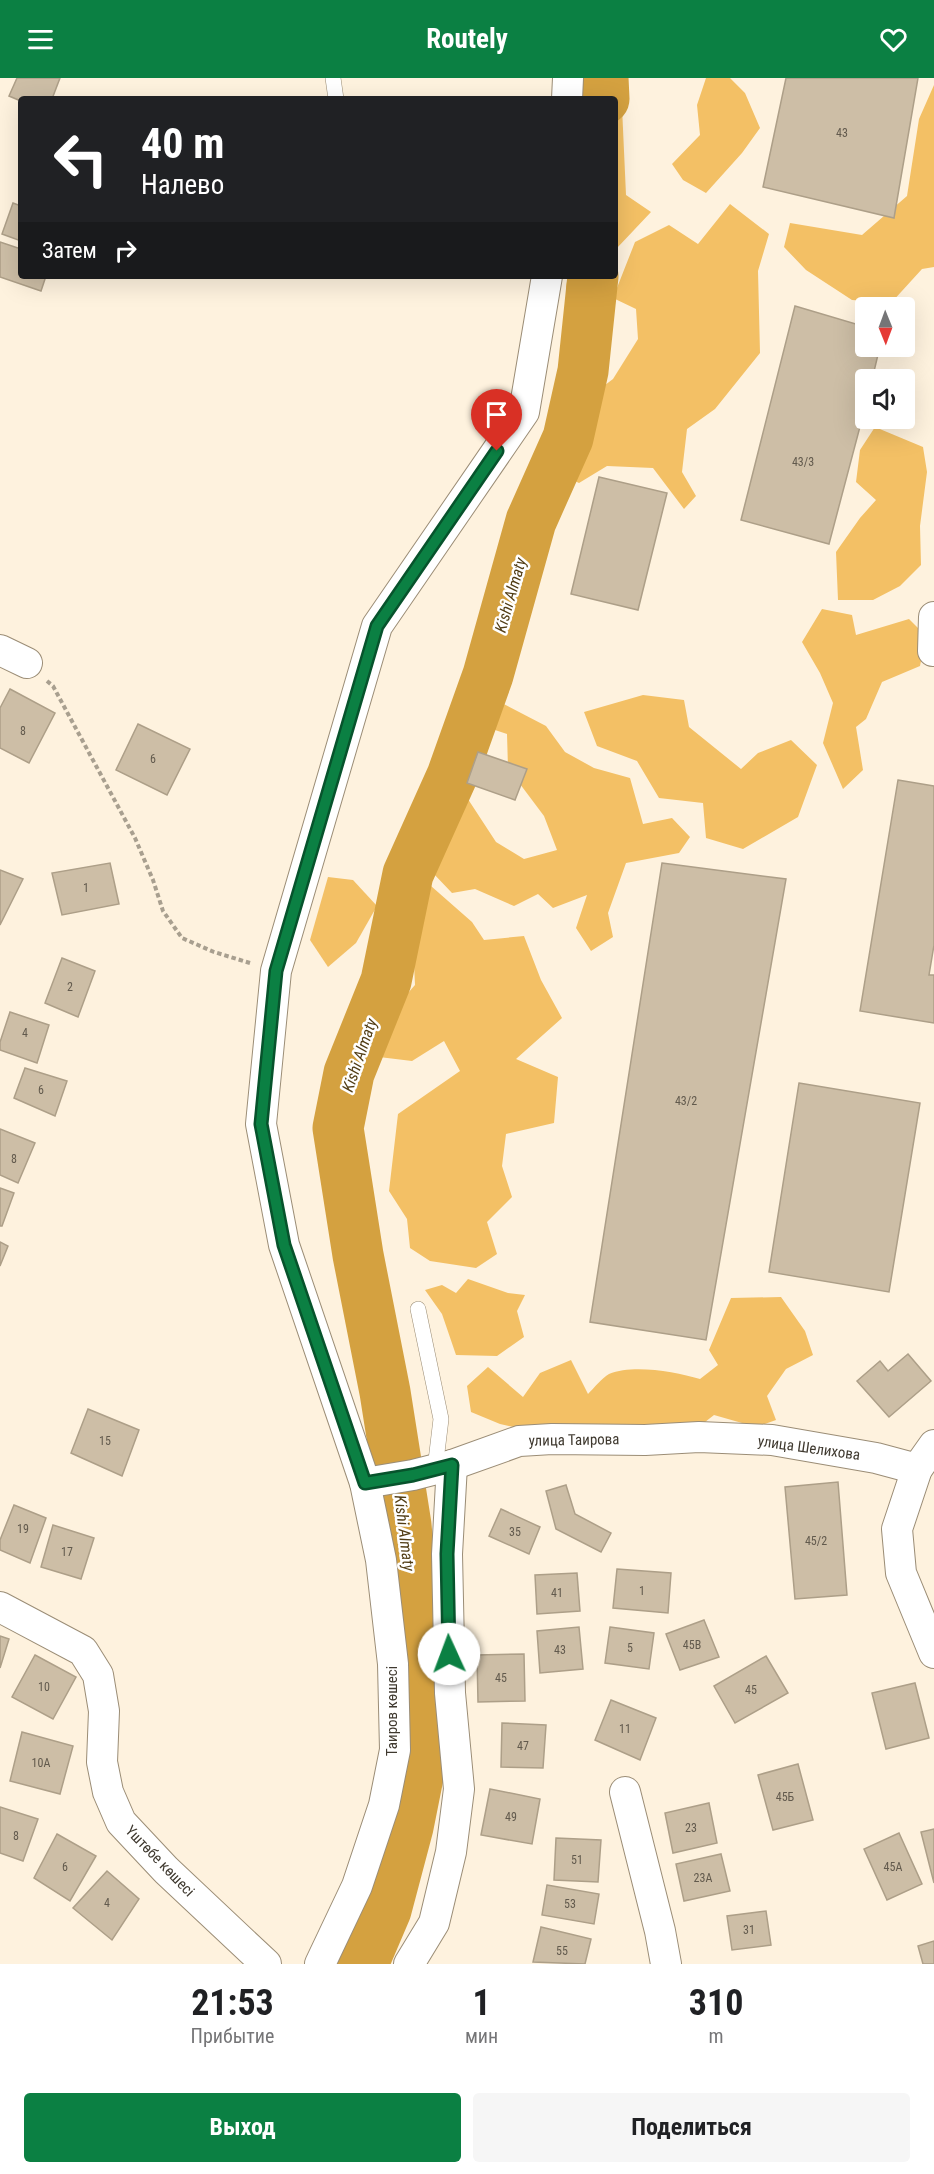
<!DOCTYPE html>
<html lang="ru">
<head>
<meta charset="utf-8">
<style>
	:root { --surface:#fff; --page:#f6f6f6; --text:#202124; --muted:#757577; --accent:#0b8043 }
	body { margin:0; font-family:"Roboto Condensed",sans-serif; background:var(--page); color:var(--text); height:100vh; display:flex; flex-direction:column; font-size:22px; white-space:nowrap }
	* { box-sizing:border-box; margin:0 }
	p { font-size:20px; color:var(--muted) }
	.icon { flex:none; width:33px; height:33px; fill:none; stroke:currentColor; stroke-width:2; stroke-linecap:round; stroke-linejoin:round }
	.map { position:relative; height:1886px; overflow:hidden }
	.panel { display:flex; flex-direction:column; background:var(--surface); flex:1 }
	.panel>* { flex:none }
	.banner { position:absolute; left:18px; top:18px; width:600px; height:183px; border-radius:6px; box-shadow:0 6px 24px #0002; background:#202124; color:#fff; overflow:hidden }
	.needle { width:39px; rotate:179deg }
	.buttons { position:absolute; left:855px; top:219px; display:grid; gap:12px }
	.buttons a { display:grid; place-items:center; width:60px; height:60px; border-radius:6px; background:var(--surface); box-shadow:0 6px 24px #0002; font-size:30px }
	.pin { position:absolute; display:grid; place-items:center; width:51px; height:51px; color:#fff; margin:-62px -26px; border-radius:50% 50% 50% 0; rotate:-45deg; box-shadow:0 0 6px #0007 }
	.pin .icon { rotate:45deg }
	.me { position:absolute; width:66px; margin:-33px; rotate:358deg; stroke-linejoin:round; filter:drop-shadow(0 0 4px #0008) }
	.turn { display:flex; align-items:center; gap:21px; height:126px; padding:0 24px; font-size:27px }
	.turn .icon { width:78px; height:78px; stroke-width:2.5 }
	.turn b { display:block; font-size:42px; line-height:51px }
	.then { display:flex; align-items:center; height:57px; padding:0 24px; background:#0003; gap:12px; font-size:22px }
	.eta { display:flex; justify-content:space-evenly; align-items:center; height:102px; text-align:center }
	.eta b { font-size:36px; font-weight:700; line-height:42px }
	.cta { display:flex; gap:12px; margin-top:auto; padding:12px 24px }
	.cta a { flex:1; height:69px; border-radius:6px; background:var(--accent); color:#fff; font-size:24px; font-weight:700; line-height:69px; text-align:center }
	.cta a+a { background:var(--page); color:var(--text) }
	header { display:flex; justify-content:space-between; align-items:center; height:78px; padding:0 24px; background:var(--accent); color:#fff; font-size:27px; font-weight:700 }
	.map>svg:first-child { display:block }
	.green { fill:#f3c065 }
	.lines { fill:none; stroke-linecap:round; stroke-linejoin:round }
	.river { stroke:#d4a140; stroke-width:51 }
	.building { fill:#cdbea6; stroke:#ad9f88; stroke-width:1.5 }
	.service-casing { stroke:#9b8d76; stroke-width:16 }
	.minor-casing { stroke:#9b8d76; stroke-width:32 }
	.path { stroke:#a89f8f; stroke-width:4; stroke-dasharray:4.5 3; stroke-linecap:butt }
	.service { stroke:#fff; stroke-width:15 }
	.minor { stroke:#fff; stroke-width:30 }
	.route-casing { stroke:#07532c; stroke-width:15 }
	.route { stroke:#0b8043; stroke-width:10 }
	.labels { text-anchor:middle; stroke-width:5; stroke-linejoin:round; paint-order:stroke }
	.number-label { font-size:12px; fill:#625a4d }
	.street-label { font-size:15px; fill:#3f392f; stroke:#fff }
	.water-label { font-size:16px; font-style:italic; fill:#523d15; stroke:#fff }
</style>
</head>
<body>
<header><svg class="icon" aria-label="menu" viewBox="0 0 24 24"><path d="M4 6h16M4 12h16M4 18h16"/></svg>Routely<svg class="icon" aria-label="heart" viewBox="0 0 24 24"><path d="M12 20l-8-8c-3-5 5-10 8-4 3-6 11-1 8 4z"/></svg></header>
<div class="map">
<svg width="934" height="1886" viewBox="0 0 934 1886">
	<rect width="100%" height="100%" fill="#fef2de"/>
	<g class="green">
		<path d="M580,0H617L622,29L626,117L651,134L617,170L615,176V21H577Z"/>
		<path d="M706,0H730L745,15L760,50L742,75L706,115L683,102L672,86L700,57L697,27Z"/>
		<path d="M934,7V189L922,191L891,225L852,222L806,192L784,169L790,145L862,157L907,118L919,41Z"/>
		<path d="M730,126L769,156L758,193L760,275L715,331L687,351L682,394L696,418L684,431L653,390L607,388L579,405L566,399L589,319L613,301L638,261L636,231L613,220L635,164L669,147L698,166Z"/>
		<path d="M568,198H609L601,220L578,264L569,247L566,209Z"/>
		<path d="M875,349L923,369L927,394L920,448L921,487L900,508L873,522H838L836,474L860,440L876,422L856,404L860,372Z"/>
		<path d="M822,531L852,537L856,557L909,541L926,558L920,588L882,604L866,641L856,649L863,692L843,711L823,665L833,625L820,595L802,564Z"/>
		<path d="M643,617L684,622L689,649L741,691L758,675L791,662L817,687L798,739L743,771L706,760L703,725L659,720L637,683L597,668L584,634Z"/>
		<path d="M498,623L546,648L565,674L594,690L630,700L643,746L672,740L690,759L679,775L626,785L608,835L613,859L591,873L576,850L587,817L553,830L538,816L514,828L475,811L452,815L432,794L446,743L462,712L496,764L524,781L557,772L544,738L508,690L507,656L486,649Z"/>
		<path d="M328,799L353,802L377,828L356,865L328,889L310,862Z"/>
		<path d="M431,808L472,844L484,862L524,858L541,902L562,940L516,981L558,999L554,1045L506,1056L502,1088L512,1119L487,1144L497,1176L476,1190L430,1183L410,1170L407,1141L389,1113L398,1036L460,993L444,963L412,983L379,979L380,947L415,907L412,843Z"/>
		<path d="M468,1201L508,1215L525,1217L517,1233L524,1259L497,1278L456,1277L442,1236L425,1212L442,1207L456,1215Z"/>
		<path d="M781,1219L805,1253L813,1277L786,1291L767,1318L776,1342L756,1349L714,1337L677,1366L596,1368L500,1346L471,1334L467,1308L488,1289L523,1319L540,1295L571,1282L588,1316C594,1310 602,1300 609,1296C634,1286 675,1294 700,1301L718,1287L709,1272L731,1220Z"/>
	</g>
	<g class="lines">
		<g class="river">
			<path d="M603,0L604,21"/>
			<path d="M363,1886L386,1832L408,1749L419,1694L415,1548L406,1447L385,1314L358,1177L338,1050L349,995L386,903L408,796L452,698L488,597L531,443L568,360L583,293L593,198"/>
		</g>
	</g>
	<g class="building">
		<path d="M17,0H60L52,21H21V23L9,18Z"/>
		<path d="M786,0H918L894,140L763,109Z"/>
		<path d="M13,125L21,128V163L2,156Z"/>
		<path d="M0,164L21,171V198H46L41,213L0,199Z"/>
		<path d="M795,228L866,249V268H880L872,302H866V326L829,466L741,442Z"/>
		<path d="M599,399L667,415L638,532L571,516Z"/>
		<path d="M10,611L55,635L29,685L0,670V630Z"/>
		<path d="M138,646L190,671L167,717L116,692Z"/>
		<path d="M478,674L527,691L515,722L467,705Z"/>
		<path d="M898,702L934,708V867L929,897H934V945L860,933Z"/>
		<path d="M110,785L119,826L62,837L52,795Z"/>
		<path d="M662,785L786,801L706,1262L590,1244Z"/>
		<path d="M0,792L23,801L0,847Z"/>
		<path d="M62,880L95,893L78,939L45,925Z"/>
		<path d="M10,934L49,947L37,985L0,972V964Z"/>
		<path d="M25,990L67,1003L55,1038L14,1020Z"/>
		<path d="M799,1005L920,1025L889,1214L769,1194Z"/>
		<path d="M0,1051L35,1065L18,1105L0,1097Z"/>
		<path d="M0,1110L14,1115L2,1148H0Z"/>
		<path d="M0,1164L8,1168L0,1188Z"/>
		<path d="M908,1276L931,1303L889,1339L857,1303L880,1283L888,1293Z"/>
		<path d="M88,1331L139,1352L122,1398L71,1375Z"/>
		<path d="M838,1404L847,1517L795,1521L785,1409Z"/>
		<path d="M566,1407L575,1436L611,1455L601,1474L556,1451L546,1413Z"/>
		<path d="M14,1427L46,1440L30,1485L0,1472V1462Z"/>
		<path d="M501,1431L540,1449L529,1476L489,1458Z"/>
		<path d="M53,1447L94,1460L81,1501L41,1489Z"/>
		<path d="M617,1491L671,1495L668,1535L613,1530Z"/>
		<path d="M577,1495L580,1533L537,1536L535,1497Z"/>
		<path d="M704,1542L719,1579L680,1592L666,1556Z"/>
		<path d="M579,1549L583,1591L540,1595L537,1553Z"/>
		<path d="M610,1549L654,1555L649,1591L605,1585Z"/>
		<path d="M0,1558L9,1561L0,1590Z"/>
		<path d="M524,1576L525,1623L478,1624L477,1577Z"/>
		<path d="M35,1577L76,1599L53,1641L12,1619Z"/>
		<path d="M766,1578L788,1615L735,1645L714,1608Z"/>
		<path d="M915,1605L929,1660L886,1671L872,1615Z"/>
		<path d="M611,1622L656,1640L640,1682L595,1662Z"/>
		<path d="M502,1645L546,1647L543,1690L501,1689Z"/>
		<path d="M22,1654L73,1668L60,1716L10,1703Z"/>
		<path d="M798,1686L813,1742L773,1752L758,1697Z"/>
		<path d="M490,1711L540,1721L532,1766L481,1757Z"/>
		<path d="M709,1725L717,1765L673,1775L665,1735Z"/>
		<path d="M0,1729L38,1741L23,1783L0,1775Z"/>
		<path d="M934,1751V1805L921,1754Z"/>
		<path d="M899,1755L922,1806L887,1822L864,1771Z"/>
		<path d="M57,1756L96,1778L70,1823L34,1800Z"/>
		<path d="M556,1760L601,1762L598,1804L554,1802Z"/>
		<path d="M721,1776L730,1813L684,1823L676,1786Z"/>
		<path d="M107,1793L139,1821L112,1862L73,1830Z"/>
		<path d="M547,1807L599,1816L594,1846L542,1837Z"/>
		<path d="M766,1833L771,1867L732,1872L727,1838Z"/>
		<path d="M541,1849L591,1861L585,1886L533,1884Z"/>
		<path d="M934,1863V1886H923L918,1868Z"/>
	</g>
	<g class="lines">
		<defs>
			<g id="service">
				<path d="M333,0L336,21"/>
				<path d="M418,1231L441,1341L435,1391"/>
			</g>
			<g id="minor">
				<path d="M567,21L568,0"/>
				<path d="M0,572L27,585"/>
				<path d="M933,573L934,539"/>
				<path d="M934,1367L917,1391L897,1451L901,1495L934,1575"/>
				<path d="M365,1405L413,1397L452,1387L519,1363L552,1361L645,1362L699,1359L772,1362L876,1380L917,1391"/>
				<path d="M0,1529L83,1573L98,1597L104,1633L102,1684L108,1714L121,1744L166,1792L266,1886"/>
				<path d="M625,1714L660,1853L666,1886"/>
				<path d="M320,1886L357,1808L384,1727L395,1672L393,1586L381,1482L365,1405L284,1167L261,1046L276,893L377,548L524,334L547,198"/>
				<path d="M409,1886L434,1845L451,1774L459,1711L450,1615L447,1476L452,1387"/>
			</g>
		</defs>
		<use href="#service" class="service-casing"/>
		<use href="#minor" class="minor-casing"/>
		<path class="path" d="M47,603L53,608L135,760L153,802L163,833L182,860L214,874L250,885"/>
		<use href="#service" class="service"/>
		<use href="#minor" class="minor"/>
	</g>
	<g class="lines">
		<defs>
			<path id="route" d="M449,1576L447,1476L452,1387L413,1397L365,1405L284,1167L261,1046L276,893L377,548L497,373"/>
		</defs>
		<use href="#route" class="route-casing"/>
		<use href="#route" class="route"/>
	</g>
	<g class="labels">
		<g class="number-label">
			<text x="842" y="59">43</text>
			<text x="803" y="388">43/3</text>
			<text x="23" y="657">8</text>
			<text x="153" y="685">6</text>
			<text x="86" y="814">1</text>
			<text x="70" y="913">2</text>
			<text x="25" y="959">4</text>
			<text x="41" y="1016">6</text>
			<text x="686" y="1027">43/2</text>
			<text x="14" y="1085">8</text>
			<text x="105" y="1367">15</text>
			<text x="23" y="1455">19</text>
			<text x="515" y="1458">35</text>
			<text x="816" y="1467">45/2</text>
			<text x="67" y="1478">17</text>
			<text x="642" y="1517">1</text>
			<text x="557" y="1519">41</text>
			<text x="692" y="1571">45В</text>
			<text x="630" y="1574">5</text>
			<text x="560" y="1576">43</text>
			<text x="501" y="1604">45</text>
			<text x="44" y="1613">10</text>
			<text x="751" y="1616">45</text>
			<text x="625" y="1655">11</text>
			<text x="523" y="1672">47</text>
			<text x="41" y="1689">10А</text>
			<text x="785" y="1723">45Б</text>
			<text x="511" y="1743">49</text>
			<text x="691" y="1754">23</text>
			<text x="16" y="1762">8</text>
			<text x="577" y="1786">51</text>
			<text x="65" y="1793">6</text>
			<text x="893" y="1793">45А</text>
			<text x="703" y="1804">23А</text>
			<text x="107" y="1829">4</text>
			<text x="570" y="1830">53</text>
			<text x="749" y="1856">31</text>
			<text x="562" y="1877">55</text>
		</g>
		<g class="street-label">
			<text transform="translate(574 1362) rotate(-1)" y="5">улица Таирова</text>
			<text transform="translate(809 1370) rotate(8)" y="5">улица Шелихова</text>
			<text transform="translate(392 1633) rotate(-90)" y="5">Таиров көшесі</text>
			<text transform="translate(160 1783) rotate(46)" y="5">Үштөбе көшесі</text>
		</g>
		<g class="water-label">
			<text transform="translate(510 517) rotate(-74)" y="6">Kіshі Almaty</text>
			<text transform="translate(359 977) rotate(-71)" y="6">Kіshі Almaty</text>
			<text transform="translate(405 1455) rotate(83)" y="6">Kіshі Almaty</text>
		</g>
	</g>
</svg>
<div class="buttons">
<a><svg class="needle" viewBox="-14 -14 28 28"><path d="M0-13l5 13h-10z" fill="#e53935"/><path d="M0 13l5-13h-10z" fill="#757577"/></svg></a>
<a><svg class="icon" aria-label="sound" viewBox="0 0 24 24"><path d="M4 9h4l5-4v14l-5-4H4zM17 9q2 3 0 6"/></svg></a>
</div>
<div class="pin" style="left:497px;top:373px;background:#d93025"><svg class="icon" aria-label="arrive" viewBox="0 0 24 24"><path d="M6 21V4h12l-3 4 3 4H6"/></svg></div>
<svg class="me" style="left:449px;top:1576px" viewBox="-20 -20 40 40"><circle r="19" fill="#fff"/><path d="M0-13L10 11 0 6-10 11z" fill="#0b8043"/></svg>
<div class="banner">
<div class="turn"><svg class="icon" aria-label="left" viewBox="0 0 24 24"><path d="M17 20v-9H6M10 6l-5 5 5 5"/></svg><div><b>40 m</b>Налево</div></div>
<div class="then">Затем<svg class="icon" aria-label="right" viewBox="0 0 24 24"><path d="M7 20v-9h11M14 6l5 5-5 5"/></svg></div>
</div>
</div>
<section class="panel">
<div class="eta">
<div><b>21:53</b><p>Прибытие</p></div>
<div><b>1</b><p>мин</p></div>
<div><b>310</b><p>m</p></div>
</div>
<div class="cta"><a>Выход</a><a>Поделиться</a></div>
</section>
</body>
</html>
